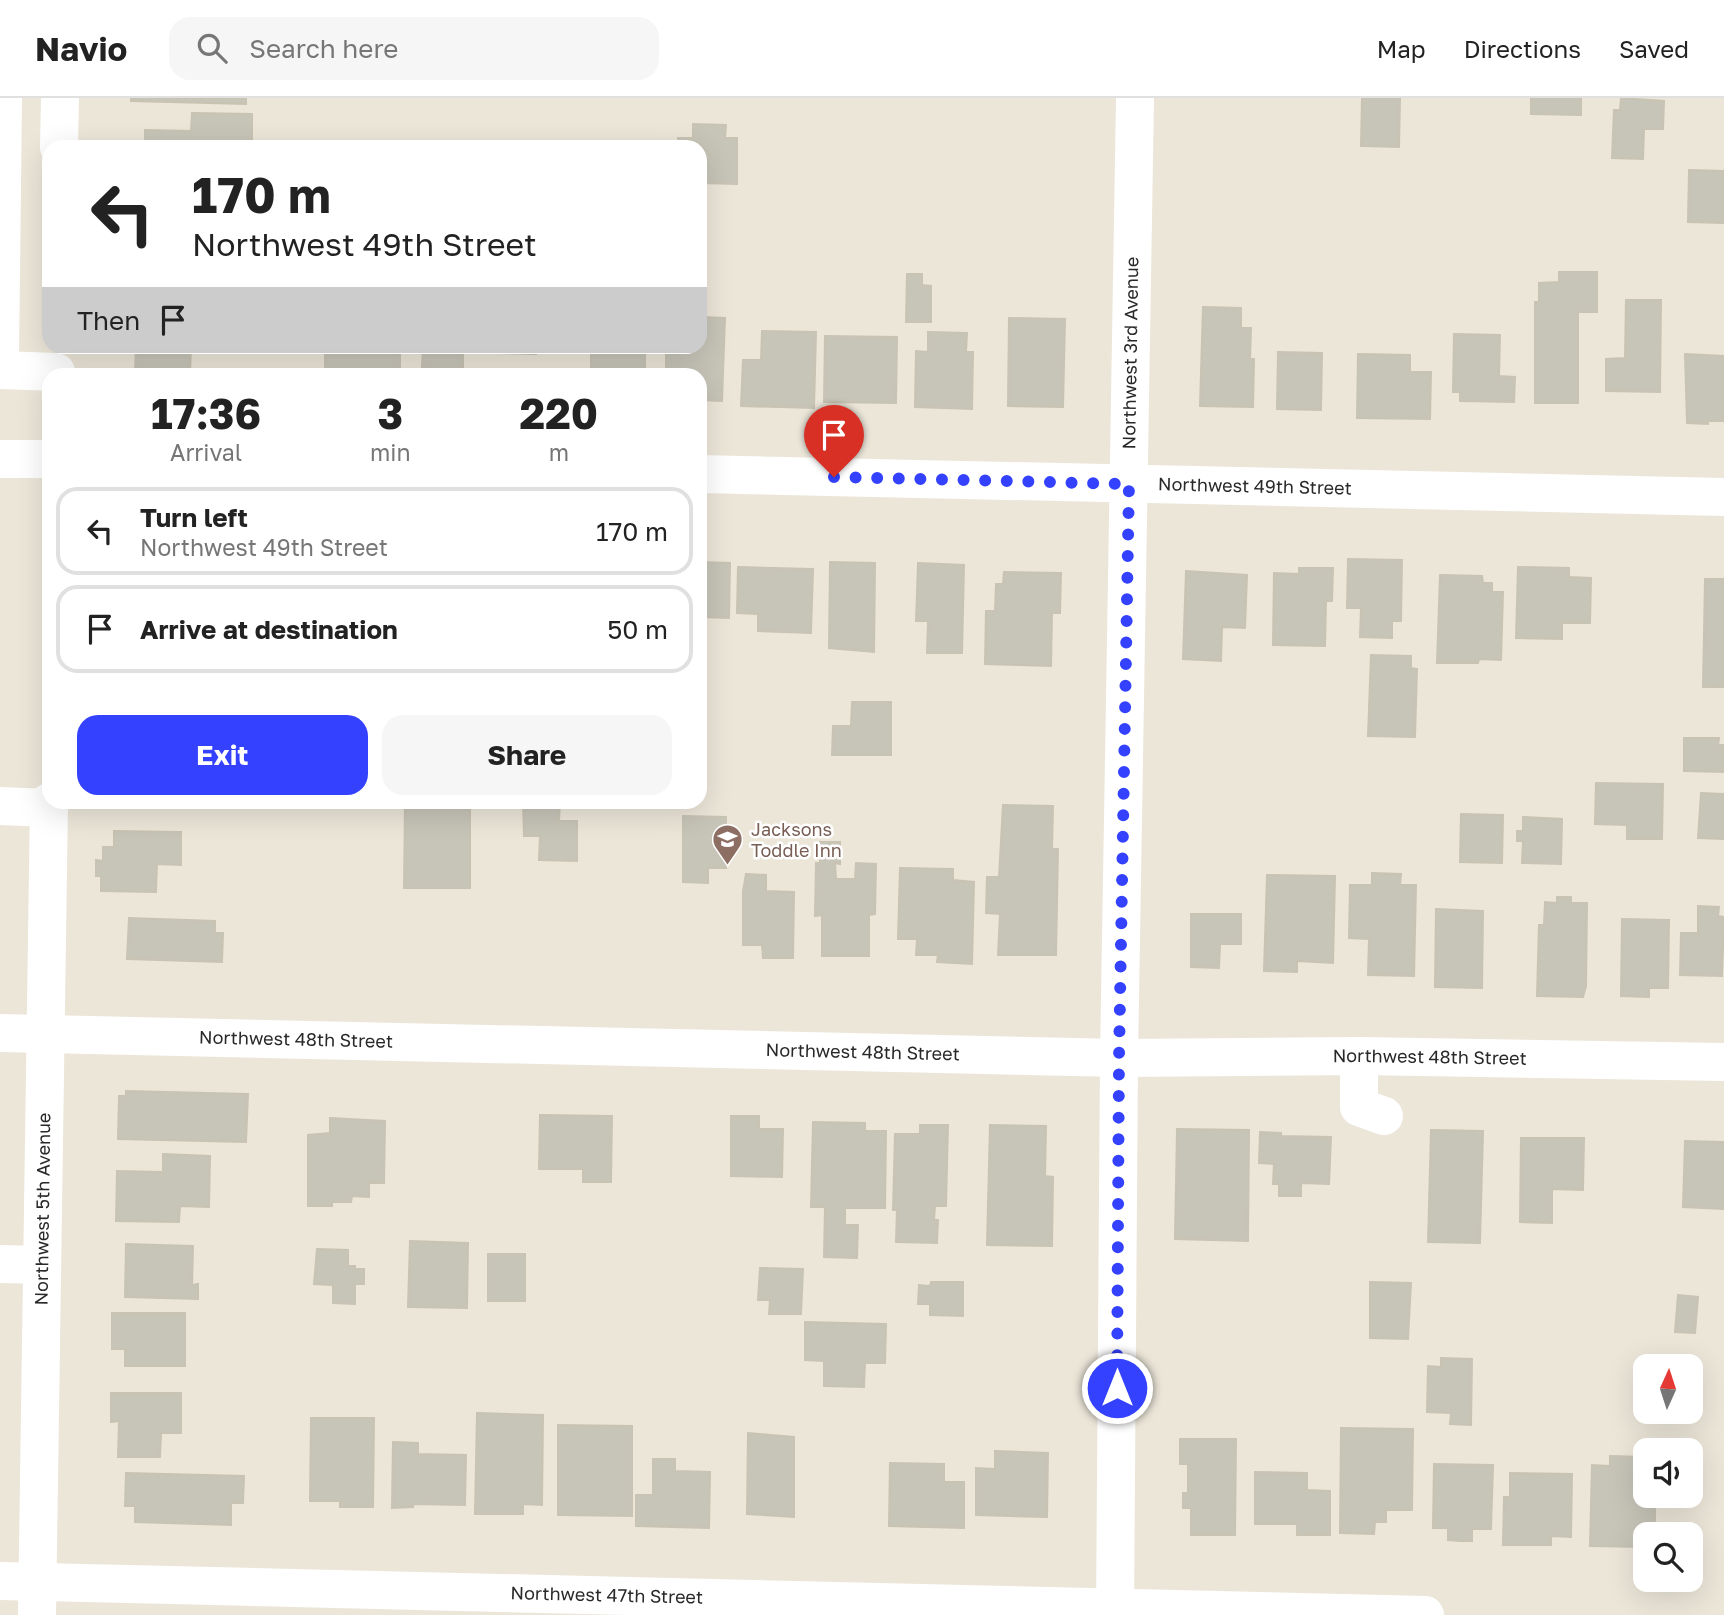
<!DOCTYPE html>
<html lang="en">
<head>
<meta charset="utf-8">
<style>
	:root { --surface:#fff; --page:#f6f6f6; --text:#222; --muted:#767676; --line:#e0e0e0; --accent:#3442ff }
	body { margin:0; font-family:"Golos Text",sans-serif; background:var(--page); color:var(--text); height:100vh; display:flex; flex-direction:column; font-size:26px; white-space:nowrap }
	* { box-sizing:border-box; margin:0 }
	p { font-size:23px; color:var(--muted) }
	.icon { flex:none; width:38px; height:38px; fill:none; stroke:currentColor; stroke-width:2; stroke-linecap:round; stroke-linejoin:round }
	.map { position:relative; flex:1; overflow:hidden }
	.side { position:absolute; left:42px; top:270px; width:665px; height:441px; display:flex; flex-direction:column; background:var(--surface); border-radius:21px; box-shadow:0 7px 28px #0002 }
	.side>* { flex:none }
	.hud { position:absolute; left:42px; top:42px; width:665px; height:214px; border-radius:21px; box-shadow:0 7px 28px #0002; background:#fff; color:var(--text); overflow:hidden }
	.needle { width:46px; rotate:3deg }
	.tools { position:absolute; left:1633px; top:1256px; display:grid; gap:14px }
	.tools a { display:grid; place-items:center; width:70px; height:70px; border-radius:14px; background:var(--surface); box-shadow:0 7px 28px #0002; font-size:35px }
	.pin { position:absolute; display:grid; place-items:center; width:60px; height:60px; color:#fff; margin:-72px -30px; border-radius:50% 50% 50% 0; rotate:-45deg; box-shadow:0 0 7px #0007 }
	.pin .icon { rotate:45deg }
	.me { position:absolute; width:77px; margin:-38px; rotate:0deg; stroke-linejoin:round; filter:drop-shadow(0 0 5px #0008) }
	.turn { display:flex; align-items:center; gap:24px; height:147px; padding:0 35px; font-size:32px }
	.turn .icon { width:91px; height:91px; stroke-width:2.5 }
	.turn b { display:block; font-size:49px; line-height:60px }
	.then { display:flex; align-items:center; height:66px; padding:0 35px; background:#0003; gap:14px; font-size:26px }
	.eta { display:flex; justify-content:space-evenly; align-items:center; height:119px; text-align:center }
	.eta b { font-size:42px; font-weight:700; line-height:49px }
	.primary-button { display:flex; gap:14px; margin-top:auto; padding:14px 35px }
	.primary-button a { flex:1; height:80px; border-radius:21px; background:var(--accent); color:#fff; font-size:28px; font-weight:700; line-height:80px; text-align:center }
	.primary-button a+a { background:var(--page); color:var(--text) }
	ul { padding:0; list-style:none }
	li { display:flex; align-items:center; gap:21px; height:88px; margin:0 14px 10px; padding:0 21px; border:4px solid var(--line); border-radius:21px }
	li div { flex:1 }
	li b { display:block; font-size:26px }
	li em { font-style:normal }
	header { display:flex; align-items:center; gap:42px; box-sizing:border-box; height:98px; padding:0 35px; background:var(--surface); border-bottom:2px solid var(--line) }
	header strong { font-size:33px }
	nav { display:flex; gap:38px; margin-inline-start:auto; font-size:24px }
	.search { width:490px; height:63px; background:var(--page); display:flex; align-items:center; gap:18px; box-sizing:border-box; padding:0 24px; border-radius:21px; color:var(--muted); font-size:26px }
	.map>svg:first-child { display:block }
	.building { fill:#c7c4b8; stroke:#c8c3b3; stroke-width:2 }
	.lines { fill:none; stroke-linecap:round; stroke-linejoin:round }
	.minor { stroke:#fff; stroke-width:38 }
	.route { stroke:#3442ff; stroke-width:12; stroke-dasharray:0 21.6 }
	.labels { text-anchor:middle; stroke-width:5; stroke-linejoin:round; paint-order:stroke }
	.street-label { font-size:18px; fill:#292929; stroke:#fff }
	.education-label { font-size:18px; fill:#785e54; stroke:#fff; text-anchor:start }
</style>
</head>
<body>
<header>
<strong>Navio</strong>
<div class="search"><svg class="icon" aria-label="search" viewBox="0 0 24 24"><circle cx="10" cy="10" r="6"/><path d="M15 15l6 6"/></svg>Search here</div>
<nav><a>Map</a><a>Directions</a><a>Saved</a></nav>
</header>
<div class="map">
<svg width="1724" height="1517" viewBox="0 0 1724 1517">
	<rect width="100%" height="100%" fill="#ece6d9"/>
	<g class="building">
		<path d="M131,0H246V6L131,3Z"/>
		<path d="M1362,0H1400L1399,49L1361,48Z"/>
		<path d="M1531,0H1581V17L1531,16Z"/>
		<path d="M1621,0L1664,3L1663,31H1644L1643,61L1612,60L1614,12H1620Z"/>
		<path d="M192,15L252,16V49H145V32L191,33Z"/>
		<path d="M693,26L726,27L725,40H737V86L700,85V49H678V40H693Z"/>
		<path d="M1689,72L1724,73V125L1688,124Z"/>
		<path d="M1559,174H1597V214H1578V305H1535V204H1539V185L1559,184Z"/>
		<path d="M907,176H922V187L931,188V224H906Z"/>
		<path d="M1626,202H1661L1660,294L1606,293V261L1625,260Z"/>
		<path d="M1203,209L1241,210V230H1251L1250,261H1254L1253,309L1200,308Z"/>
		<path d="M700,219L725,220L722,303L700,302V276H666V248H700Z"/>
		<path d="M1009,220L1065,221L1063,309L1008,308Z"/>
		<path d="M762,233L816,234L814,310L741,308L743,262H761Z"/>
		<path d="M928,234L967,235L966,254H973L972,311L915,309L916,253L928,254Z"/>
		<path d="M1454,236L1500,237L1499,278L1515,279L1514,304L1460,303V294H1453Z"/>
		<path d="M825,238L897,239L896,305L824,304Z"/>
		<path d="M136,248H191L190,276H135Z"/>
		<path d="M325,248H379V252L400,253V276H325Z"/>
		<path d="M423,248H463V269H458V276H427V269H422Z"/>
		<path d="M495,248H537L536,256L495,255Z"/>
		<rect x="591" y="248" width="54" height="28"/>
		<path d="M1278,254L1322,255L1321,312L1277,311Z"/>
		<path d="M1358,256L1410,257V274H1431L1430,321L1357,320Z"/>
		<path d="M1685,256L1724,258V323H1708V326L1687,325Z"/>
		<path d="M1348,461L1402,462L1401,523H1392V540L1360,539L1361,510H1347Z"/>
		<path d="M700,464L730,465L729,520L700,519Z"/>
		<path d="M830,464L875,465L874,554L829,550Z"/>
		<path d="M918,465L964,467L962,555H927L928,523H916Z"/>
		<path d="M738,469L813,471L811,535L758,533V516L737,515Z"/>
		<path d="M1518,469L1569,470V479L1591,480L1590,525H1562V541L1516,540Z"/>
		<path d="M1299,470H1333L1332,503H1326L1325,548L1273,547L1274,475L1299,476Z"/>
		<path d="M1186,473L1247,477L1245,530L1222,529L1221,563L1183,561Z"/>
		<path d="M1004,474L1061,475L1060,515H1052L1051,568L985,566L986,513H995L996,486H1003Z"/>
		<path d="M1440,477L1482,478L1483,485H1492V494H1503L1501,562L1479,561L1478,565H1437Z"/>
		<path d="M1705,481H1724V589H1703Z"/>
		<path d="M1371,557L1411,558V570L1417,571L1415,639L1368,638Z"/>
		<path d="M852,604H891V657H832L833,628H851Z"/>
		<path d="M1684,640H1719L1718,647H1724V674L1684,673Z"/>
		<path d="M1596,685L1663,686L1662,741H1627V727L1595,726Z"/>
		<path d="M1701,695L1724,696V741L1698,740Z"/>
		<path d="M405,704H470V790H404Z"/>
		<path d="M523,704H560L559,723H577V763L539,762L540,738H524Z"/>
		<path d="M1003,707L1053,708L1052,751H1058L1056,857H998L1000,816L986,815L987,779H999Z"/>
		<path d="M1461,716L1503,717L1502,765L1460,764Z"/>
		<path d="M683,718L726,719V770H708V785L683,784Z"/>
		<path d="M1523,719L1562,721L1561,766L1522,765L1523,743H1517V733H1523Z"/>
		<path d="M114,733L181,734V767L157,766L156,794L101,793V778H96V762L103,763V749H114Z"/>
		<path d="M820,744H840V766L835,765L836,781H855L856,765L876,766L875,816L869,817V858H822V817L815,818L816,765H820Z"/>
		<path d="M900,770L953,771V782L974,784L972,866L937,864L938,857H916L917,841H898Z"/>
		<path d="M1372,775L1401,776L1400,787H1416L1414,878L1368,877L1369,841L1349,840L1350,787H1372Z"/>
		<path d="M746,776L766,777V793L794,794L793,860H763L762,847H743V793Z"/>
		<path d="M1267,777L1335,778L1333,865L1297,863V874L1264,873Z"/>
		<path d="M1557,799H1571V805H1587L1586,888L1583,899L1537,898L1539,827H1544L1545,804L1557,805Z"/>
		<path d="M1698,808L1719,809L1718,818L1724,819L1722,878L1680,877L1681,835H1698Z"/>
		<path d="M1436,811L1483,813L1482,890L1435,889Z"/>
		<path d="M1191,816H1241V846H1220L1219,870L1191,869Z"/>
		<path d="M129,820L215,823V835H223L222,864L127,861Z"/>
		<path d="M1622,821L1669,822L1668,890H1649V899L1621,898Z"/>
		<path d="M126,993L248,996L246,1044L118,1041L119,998H126Z"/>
		<path d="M540,1017L612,1018L611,1084H583V1071H539Z"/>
		<path d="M731,1018H759V1031H783L782,1079L731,1078Z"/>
		<path d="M330,1020L385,1023L384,1085H369V1099L352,1098L351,1104H332V1108H308V1037L330,1035Z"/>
		<path d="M813,1024L865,1025V1033H886L885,1110H845V1127H858L857,1160L824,1159L825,1109H811Z"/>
		<path d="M920,1027H948L946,1108H935L934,1122H938L937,1145L896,1144L897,1112H893L895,1036H920Z"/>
		<path d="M990,1027L1046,1028L1045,1078L1053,1079L1052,1148L987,1147Z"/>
		<path d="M1177,1031L1249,1032L1248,1143L1175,1141Z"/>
		<path d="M1431,1032L1483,1033L1480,1145L1428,1144Z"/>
		<path d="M1260,1034L1281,1035V1038L1331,1039L1329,1086L1301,1085V1098H1279V1086H1273L1274,1066L1259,1065Z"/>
		<path d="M1521,1040H1584L1583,1092L1552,1091V1125L1520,1124Z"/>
		<path d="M1685,1043L1724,1044V1111L1683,1109Z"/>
		<path d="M163,1056L210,1058L209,1109L180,1108L179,1124L116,1123L117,1073L163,1074Z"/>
		<path d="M410,1143L468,1145L467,1210L408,1209Z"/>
		<path d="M126,1146L193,1148L192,1187L198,1186V1201L125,1199Z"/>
		<path d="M317,1151L348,1152V1168H355V1171H364V1186H355V1206L333,1205V1187L314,1186Z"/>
		<rect x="488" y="1156" width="37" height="47"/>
		<path d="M760,1170L803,1171L801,1216H769L770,1202H758Z"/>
		<path d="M931,1184H963V1218L930,1217V1206H918L919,1187L930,1188Z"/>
		<path d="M1370,1184L1411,1185L1408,1241L1370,1240Z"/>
		<path d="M1678,1197L1698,1199L1695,1235L1675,1234Z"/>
		<path d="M112,1215H185V1268H125V1251H112Z"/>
		<path d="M805,1224L886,1226L885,1265H865L864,1289L824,1288V1263L805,1262Z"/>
		<path d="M1441,1260L1472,1261L1471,1327L1450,1326L1451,1315L1427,1314L1428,1268L1441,1269Z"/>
		<path d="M111,1295H181V1335H161L160,1359H118L119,1323L111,1324Z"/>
		<path d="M477,1315L543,1317L542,1407L523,1406V1416H475Z"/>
		<path d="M311,1320H374L373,1409H340V1403H310Z"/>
		<path d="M558,1327L632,1328V1418L558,1417Z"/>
		<path d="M1341,1330L1413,1331L1412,1412H1386V1424H1375L1374,1436L1340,1435Z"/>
		<path d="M748,1335L794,1339V1419L747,1416Z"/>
		<path d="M1180,1341H1236L1235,1437H1191V1410H1183V1395H1188V1366H1180Z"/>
		<path d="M393,1344L418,1345V1356L466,1357L465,1407L413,1406V1409L392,1410Z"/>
		<path d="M995,1353L1048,1355L1047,1419L976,1417V1370L995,1371Z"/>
		<path d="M1610,1358L1645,1359V1398H1655V1437H1645V1449L1590,1448L1592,1367L1610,1368Z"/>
		<path d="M653,1361H675V1373L710,1374L709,1430L636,1428V1397H653Z"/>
		<path d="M890,1365L944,1366V1384H964V1430L889,1428Z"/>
		<path d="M1434,1366L1493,1367L1491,1431H1472V1443H1460L1448,1442V1430H1433Z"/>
		<path d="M1255,1374L1307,1375V1392L1330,1393V1437H1297V1426H1255Z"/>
		<path d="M126,1375L244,1378L243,1405H231V1427L135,1424V1408H125Z"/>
		<path d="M1510,1375L1572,1376L1571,1439L1551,1438V1447H1503L1504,1399H1510Z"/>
	</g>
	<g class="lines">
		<g class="minor">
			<path d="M59,49L60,0"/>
			<path d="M0,261L3,0"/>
			<path d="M0,272L56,274"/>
			<path d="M0,361H49"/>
			<path id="s1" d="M700,376L1724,399"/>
			<path d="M0,708L49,710"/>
			<path id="s2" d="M0,935L1119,960L1359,958L1724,964"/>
			<path d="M1359,958V1009L1384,1018"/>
			<path d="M0,1166L42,1167"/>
			<path id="s3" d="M0,1483L1425,1517"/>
			<path id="s4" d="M37,1517L49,704"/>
			<path id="s5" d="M1115,1517L1119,960L1135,0"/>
		</g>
	</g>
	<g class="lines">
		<path class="route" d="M834,379L1129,386L1119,960L1117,1290"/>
	</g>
	<defs>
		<symbol id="school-pin" viewBox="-11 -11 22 30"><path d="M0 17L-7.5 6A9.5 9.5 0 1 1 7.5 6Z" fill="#8d6e63" stroke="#fff"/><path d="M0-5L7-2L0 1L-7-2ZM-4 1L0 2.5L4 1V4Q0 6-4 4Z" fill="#fff"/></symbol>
	</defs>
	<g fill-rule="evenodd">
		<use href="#school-pin" x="710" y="724" width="35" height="47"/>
	</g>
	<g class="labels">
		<g class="street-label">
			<text dy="6" stroke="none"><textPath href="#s5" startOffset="1262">Northwest 3rd Avenue</textPath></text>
			<text dy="6" stroke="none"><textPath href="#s1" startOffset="555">Northwest 49th Street</textPath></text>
			<text dy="6" stroke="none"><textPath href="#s2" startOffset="296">Northwest 48th Street</textPath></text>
			<text dy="6" stroke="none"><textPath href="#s2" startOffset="863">Northwest 48th Street</textPath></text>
			<text dy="6" stroke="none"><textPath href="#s2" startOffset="1430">Northwest 48th Street</textPath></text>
			<text dy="6" stroke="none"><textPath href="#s4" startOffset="406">Northwest 5th Avenue</textPath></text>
			<text dy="6" stroke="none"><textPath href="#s3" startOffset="607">Northwest 47th Street</textPath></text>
		</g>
		<g class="education-label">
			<text x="751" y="738">Jacksons<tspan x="751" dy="21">Toddle Inn</tspan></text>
		</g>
	</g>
</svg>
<div class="tools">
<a><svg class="needle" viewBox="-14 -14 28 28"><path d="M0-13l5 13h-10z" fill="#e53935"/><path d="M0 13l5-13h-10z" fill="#767676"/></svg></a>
<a><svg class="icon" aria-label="sound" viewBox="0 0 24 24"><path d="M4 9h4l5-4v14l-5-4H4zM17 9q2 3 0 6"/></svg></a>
<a><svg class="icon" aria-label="search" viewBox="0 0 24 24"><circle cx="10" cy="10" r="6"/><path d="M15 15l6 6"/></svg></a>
</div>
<div class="pin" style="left:834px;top:379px;background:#d93025"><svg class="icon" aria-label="arrive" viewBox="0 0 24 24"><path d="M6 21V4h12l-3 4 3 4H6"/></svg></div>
<svg class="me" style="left:1117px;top:1290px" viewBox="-20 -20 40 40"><circle r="17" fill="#3442ff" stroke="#fff" stroke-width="3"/><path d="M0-11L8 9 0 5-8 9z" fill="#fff"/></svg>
<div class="hud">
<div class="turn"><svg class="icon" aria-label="left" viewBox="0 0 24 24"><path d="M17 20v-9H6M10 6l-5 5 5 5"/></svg><div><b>170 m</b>Northwest 49th Street</div></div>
<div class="then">Then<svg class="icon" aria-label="arrive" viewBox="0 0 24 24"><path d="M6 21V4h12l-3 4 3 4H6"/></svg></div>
</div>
<section class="side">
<div class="eta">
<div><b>17:36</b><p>Arrival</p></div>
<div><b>3</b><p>min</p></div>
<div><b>220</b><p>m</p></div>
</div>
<ul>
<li><svg class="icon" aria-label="left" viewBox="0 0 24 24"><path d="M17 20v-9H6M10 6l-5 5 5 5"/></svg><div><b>Turn left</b><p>Northwest 49th Street</p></div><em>170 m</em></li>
<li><svg class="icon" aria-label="arrive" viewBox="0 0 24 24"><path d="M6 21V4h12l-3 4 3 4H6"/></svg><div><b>Arrive at destination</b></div><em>50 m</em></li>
</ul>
<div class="primary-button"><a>Exit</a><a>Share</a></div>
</section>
</div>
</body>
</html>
